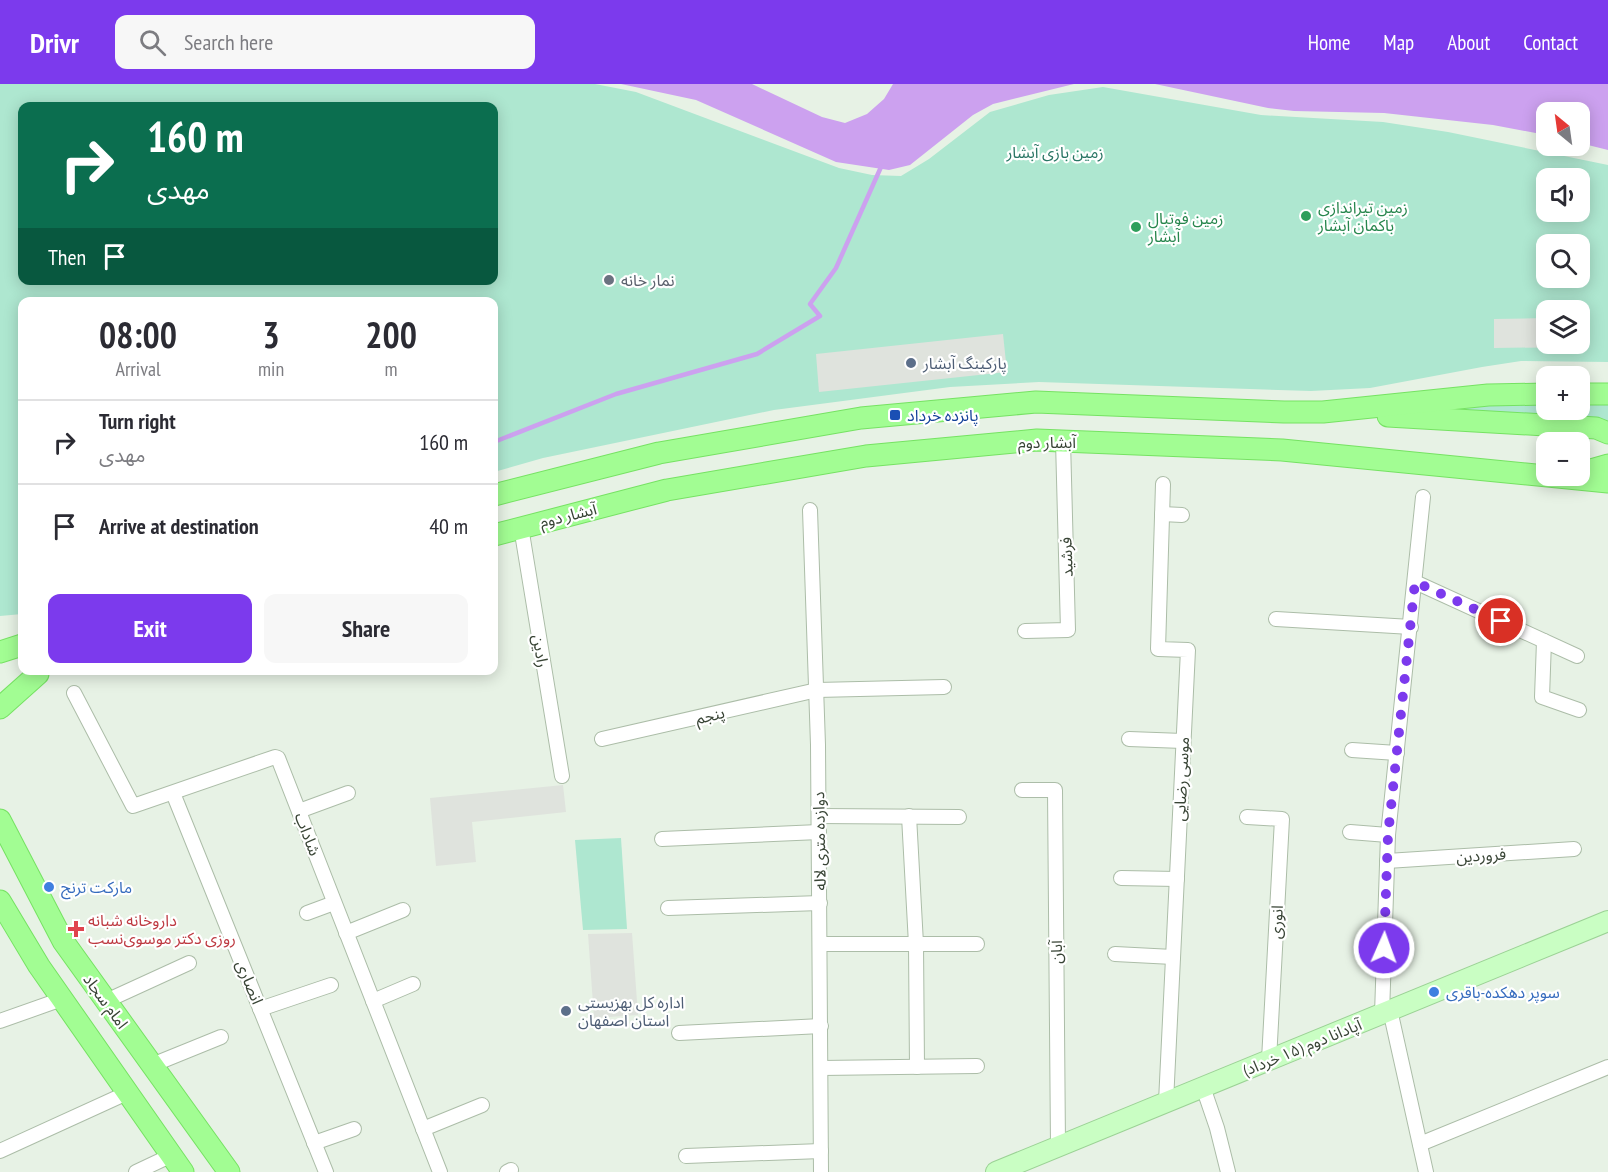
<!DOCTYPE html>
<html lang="en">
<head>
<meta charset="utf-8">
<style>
	:root { --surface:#fff; --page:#f7f7f7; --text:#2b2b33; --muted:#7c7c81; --line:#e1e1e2; --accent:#7c3aed }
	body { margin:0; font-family:"PT Sans Narrow","Noto Sans Arabic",sans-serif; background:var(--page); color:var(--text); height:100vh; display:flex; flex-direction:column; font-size:22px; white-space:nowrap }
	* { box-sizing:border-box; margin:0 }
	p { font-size:20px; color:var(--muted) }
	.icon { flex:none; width:33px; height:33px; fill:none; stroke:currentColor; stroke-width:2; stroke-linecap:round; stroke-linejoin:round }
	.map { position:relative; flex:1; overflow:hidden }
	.sheet { position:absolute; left:18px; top:213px; width:480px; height:378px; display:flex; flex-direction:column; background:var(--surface); border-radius:12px; box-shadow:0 3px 15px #0003 }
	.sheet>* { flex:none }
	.top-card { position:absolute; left:18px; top:18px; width:480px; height:183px; border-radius:12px; box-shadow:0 3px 15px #0003; background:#0b6e4f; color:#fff; overflow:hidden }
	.needle { width:39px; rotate:331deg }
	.fabs { position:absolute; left:1536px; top:18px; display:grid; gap:12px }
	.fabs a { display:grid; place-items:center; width:54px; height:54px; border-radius:12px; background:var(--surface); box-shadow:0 3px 15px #0003; font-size:30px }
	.pin { position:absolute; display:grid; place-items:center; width:51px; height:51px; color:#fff; margin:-26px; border:3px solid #fff; border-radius:50%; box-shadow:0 2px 6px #0007 }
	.me { position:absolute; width:66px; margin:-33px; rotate:2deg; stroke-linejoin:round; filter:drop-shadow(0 0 4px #0008) }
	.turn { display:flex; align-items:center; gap:21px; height:126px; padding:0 30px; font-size:27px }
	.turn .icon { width:78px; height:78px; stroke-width:2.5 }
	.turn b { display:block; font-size:42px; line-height:51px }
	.then { display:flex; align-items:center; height:57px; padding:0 30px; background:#0003; gap:12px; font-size:22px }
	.eta { display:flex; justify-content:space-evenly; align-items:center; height:102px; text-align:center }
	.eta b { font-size:36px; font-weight:700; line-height:42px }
	.cta { display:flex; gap:12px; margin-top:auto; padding:12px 30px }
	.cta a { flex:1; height:69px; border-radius:12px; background:var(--accent); color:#fff; font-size:24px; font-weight:700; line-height:69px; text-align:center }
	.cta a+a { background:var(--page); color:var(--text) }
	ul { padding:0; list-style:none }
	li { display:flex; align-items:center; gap:18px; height:84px; padding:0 30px; border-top:2px solid var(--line) }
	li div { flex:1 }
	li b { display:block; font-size:22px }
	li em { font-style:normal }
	header { display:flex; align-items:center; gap:36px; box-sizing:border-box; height:84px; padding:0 30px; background:var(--accent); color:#fff }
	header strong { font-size:28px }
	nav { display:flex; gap:33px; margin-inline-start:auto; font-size:21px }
	.search { width:420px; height:54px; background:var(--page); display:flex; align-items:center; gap:15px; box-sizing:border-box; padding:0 21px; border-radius:12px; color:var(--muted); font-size:22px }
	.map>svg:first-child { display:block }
	.green { fill:#aee7d0; fill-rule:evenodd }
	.parking { fill:#dfe3dd }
	.water { fill:#cca1ef }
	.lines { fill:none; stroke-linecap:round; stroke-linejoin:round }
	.stream { stroke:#cca1ef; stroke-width:4.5 }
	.minor-casing { stroke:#acbda8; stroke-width:16 }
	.secondary-casing { stroke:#9bd295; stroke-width:22 }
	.primary-casing { stroke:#76e263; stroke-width:23 }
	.minor { stroke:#fff; stroke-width:14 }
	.secondary { stroke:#c9fec3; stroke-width:20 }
	.primary { stroke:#a2fd93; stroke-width:21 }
	.route { stroke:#7c3aed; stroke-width:10; stroke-dasharray:0 18 }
	.leisure-dot { fill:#2e9e5b; stroke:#fff; stroke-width:2 }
	.worship-dot { fill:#6b7280; stroke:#fff; stroke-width:2 }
	.service-dot { fill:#5c6f8a; stroke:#fff; stroke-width:2 }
	.transit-dot { fill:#1a4fb4; stroke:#fff; stroke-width:2 }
	.shop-dot { fill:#3f7fe0; stroke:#fff; stroke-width:2 }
	.health-dot { fill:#e0444e; stroke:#fff; stroke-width:2 }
	.labels { text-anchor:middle; stroke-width:4.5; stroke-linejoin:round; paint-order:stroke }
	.park-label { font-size:16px; fill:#297564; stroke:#fff }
	.leisure-label { font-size:16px; fill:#27864d; stroke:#fff; text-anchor:start }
	.worship-label { font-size:16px; fill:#5b616d; stroke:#fff; text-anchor:start }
	.service-label { font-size:16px; fill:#4e5e75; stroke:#fff; text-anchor:start }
	.transit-label { font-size:16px; fill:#164399; stroke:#fff; text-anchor:start }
	.street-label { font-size:16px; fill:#384435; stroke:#fff }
	.shop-label { font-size:16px; fill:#366cbe; stroke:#fff; text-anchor:start }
	.health-label { font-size:16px; fill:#be3a42; stroke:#fff; text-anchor:start }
</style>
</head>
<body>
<header>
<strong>Drivr</strong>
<div class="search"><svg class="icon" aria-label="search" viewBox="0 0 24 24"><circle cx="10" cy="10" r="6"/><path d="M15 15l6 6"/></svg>Search here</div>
<nav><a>Home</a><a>Map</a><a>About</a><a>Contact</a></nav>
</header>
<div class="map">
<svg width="1608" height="1088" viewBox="0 0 1608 1088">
	<rect width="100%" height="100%" fill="#e7f2e5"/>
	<g class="green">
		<path d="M0,0H595L636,8L839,84L872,91L901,92L929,75L990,28L1049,11L1103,3L1261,31L1383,38L1448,48L1608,81V278L1521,277L1482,283L1370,304L1311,307L1039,298L950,303L774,326L543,374L494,388V218H22V530L0,532ZM22,22H494V196H22ZM1546,94H1580V128H1546ZM1546,160H1580V194H1546ZM1546,226H1580V260H1546Z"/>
		<path d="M1518,316L1546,317V326H1580V318H1608V342L1437,329Z"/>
		<path d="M621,754L627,845L583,846L575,756Z"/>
	</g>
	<g class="parking">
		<path d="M1546,234V260H1577V263L1494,264V235Z"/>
		<path d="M1003,250L1007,288L819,308L816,270Z"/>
		<path d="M563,701L566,728L472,738L476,778L436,782L430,714Z"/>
		<path d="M632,849L638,931L594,934L588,850Z"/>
	</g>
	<g class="water">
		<path d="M621,0H752L822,33L845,39L867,30L884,15L893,0H1074L993,20L973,31L910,81L889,86L836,78L696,16Z"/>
		<path d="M1155,0H1608V66L1580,59V28H1546V51L1493,41L1384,29L1294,27L1268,24Z"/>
	</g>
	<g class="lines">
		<path class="stream" d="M494,358L616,310L757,270L820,232L810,220L836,184L881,83"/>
		<defs>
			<g id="minor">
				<path d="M1163,400L1158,565L1188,566L1166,1018"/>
				<path d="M810,426L818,661L821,1088"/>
				<path d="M1162,430L1182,431"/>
				<path d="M521,443L562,692"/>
				<path d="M1415,498L1577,572"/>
				<path d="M1276,535L1411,543"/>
				<path d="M1025,547L1068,546L1063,357"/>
				<path d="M1544,557L1542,613L1579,626"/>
				<path d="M74,609L133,722L275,673L278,674L440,1088"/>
				<path d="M602,655L817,606L944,603"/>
				<path d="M1129,655L1183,657"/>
				<path d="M1352,666L1397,669"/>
				<path d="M1022,706H1055L1058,1062"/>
				<path d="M173,709L326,1088"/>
				<path d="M299,727L348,709"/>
				<path d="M819,732L959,733"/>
				<path d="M909,732L916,860L917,983"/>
				<path d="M1247,733L1282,735L1269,976"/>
				<path d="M1350,748L1388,751"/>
				<path d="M662,755L819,748"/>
				<path d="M1387,777L1574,765"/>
				<path d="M1121,794L1177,795"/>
				<path d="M668,824L820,819"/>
				<path d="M307,829L334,819"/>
				<path d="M346,849L403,826"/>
				<path d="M820,860H977"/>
				<path d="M1115,870L1173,873"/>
				<path d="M106,917L189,879"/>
				<path d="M373,917L413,900"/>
				<path d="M260,925L331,901"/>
				<path d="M1390,926L1426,1088"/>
				<path d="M1382,930L1388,751L1423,413"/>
				<path d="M0,937L62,915"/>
				<path d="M679,949L821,942"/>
				<path d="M152,981L221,953"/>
				<path d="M821,984L977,982"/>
				<path d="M1203,1003L1217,1044L1228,1088"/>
				<path d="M423,1045L482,1021"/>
				<path d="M314,1059L354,1045"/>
				<path d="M1420,1060L1608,983"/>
				<path d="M0,1067L127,1009"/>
				<path d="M686,1072L821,1067"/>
				<path d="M136,1088L172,1071"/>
				<path d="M507,1088L511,1086"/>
			</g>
			<path id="secondary" d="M996,1088L1608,837"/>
			<g id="primary">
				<path d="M1580,310H1608"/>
				<path d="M1388,332L1596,344L1608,349"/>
				<path d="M1580,389L1608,381"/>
				<path d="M494,411L659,369L861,334L1036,318L1284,328H1323L1488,311L1546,310"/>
				<path d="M494,451L667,406L866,372L1037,356L1282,366L1608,398"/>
				<path d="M0,568L22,561"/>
				<path d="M0,624L38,590"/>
				<path d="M0,736L63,857L229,1088"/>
				<path d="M0,817L39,882L183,1088"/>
			</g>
		</defs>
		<use href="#minor" class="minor-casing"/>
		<use href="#secondary" class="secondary-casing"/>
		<use href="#primary" class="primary-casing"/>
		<use href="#minor" class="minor"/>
		<use href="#secondary" class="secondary"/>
		<use href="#primary" class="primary"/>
	</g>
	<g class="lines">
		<path class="route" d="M1384,864L1388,751L1415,498L1501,537"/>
	</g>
	<g class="leisure-dot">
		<circle cx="1306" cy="132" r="6"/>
		<circle cx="1136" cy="143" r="6"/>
	</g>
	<circle class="worship-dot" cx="609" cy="196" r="6"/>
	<g class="service-dot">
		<circle cx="911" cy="279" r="6"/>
		<circle cx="566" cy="927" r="6"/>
	</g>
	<rect class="transit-dot" x="889" y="325" width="12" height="12" rx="3"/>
	<g class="shop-dot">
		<circle cx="49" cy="803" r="6"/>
		<circle cx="1434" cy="908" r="6"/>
	</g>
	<path class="health-dot" d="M73 836h6v6h6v6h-6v6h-6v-6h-6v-6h6z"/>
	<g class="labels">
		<g class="park-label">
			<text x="1055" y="74">زمین بازی آبشار</text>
		</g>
		<g class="leisure-label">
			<text x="1318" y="129">زمین تیراندازی<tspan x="1318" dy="18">باکمان آبشار</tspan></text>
			<text x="1148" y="140">زمین فوتبال<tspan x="1148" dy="18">آبشار</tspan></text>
		</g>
		<g class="worship-label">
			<text x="621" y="202">نمار خانه</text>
		</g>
		<g class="service-label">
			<text x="923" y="285">پارکینگ آبشار</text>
			<text x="578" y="924">اداره کل بهزیستی<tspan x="578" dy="18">استان اصفهان</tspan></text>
		</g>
		<g class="transit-label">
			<text x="907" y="337">پانزده خرداد</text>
		</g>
		<g class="street-label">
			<text x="1047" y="364">آبشار دوم</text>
			<text transform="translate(568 431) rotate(-14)" y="6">آبشار دوم</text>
			<text transform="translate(1066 473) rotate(-92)" y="6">فرشید</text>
			<text transform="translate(541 567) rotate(81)" y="6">رادین</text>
			<text transform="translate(710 631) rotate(-13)" y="6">پنجم</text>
			<text transform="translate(1181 695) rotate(-87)" y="6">موسی رضایی</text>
			<text transform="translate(308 750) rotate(69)" y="6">شاداب</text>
			<text transform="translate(819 757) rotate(-91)" y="6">دوازده متری لاله</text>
			<text transform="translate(1481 771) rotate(-4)" y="6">فروردین</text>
			<text transform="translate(1276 838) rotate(-87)" y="6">انوری</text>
			<text transform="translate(1056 868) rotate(-90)" y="6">آبان</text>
			<text transform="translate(250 898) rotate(68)" y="6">انصاری</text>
			<text transform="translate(106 917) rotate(54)" y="6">امام سجاد</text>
			<text transform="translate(1302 963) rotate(-22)" y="6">آپادانا دوم (۱۵ خرداد)</text>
		</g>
		<g class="shop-label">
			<text x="61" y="809">مارکت ترنج</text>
			<text x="1446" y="914">سوپر دهکده-باقری</text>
		</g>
		<g class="health-label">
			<text x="88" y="842">داروخانه شبانه<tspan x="88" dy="18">روزی دکتر موسوی‌نسب</tspan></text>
		</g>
	</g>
</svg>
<div class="fabs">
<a><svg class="needle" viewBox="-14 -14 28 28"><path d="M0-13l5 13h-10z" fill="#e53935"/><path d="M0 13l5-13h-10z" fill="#7c7c81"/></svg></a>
<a><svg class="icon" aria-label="sound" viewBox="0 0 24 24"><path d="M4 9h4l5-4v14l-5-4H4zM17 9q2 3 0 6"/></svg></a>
<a><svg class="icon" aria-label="search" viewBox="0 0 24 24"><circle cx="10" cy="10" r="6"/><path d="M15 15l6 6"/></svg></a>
<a><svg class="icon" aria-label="layers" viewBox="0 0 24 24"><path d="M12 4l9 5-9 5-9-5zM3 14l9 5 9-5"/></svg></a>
<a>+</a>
<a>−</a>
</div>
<div class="pin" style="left:1501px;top:537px;background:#d93025"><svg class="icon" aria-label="arrive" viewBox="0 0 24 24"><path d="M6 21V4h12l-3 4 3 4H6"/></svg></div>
<svg class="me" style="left:1384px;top:864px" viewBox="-20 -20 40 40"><circle r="17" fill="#7c3aed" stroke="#fff" stroke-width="3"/><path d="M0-11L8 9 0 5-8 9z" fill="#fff"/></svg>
<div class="top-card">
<div class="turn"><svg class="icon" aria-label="right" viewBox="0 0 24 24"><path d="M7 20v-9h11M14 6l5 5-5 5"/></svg><div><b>160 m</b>مهدی</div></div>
<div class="then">Then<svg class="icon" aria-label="arrive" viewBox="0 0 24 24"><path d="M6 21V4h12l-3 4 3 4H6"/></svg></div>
</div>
<section class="sheet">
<div class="eta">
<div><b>08:00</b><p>Arrival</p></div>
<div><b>3</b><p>min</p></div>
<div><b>200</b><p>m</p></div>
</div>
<ul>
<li><svg class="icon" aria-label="right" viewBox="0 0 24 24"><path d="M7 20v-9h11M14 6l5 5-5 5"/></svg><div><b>Turn right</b><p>مهدی</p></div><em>160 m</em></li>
<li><svg class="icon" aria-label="arrive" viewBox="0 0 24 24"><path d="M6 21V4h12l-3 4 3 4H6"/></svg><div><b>Arrive at destination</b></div><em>40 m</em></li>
</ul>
<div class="cta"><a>Exit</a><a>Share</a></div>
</section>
</div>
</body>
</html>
